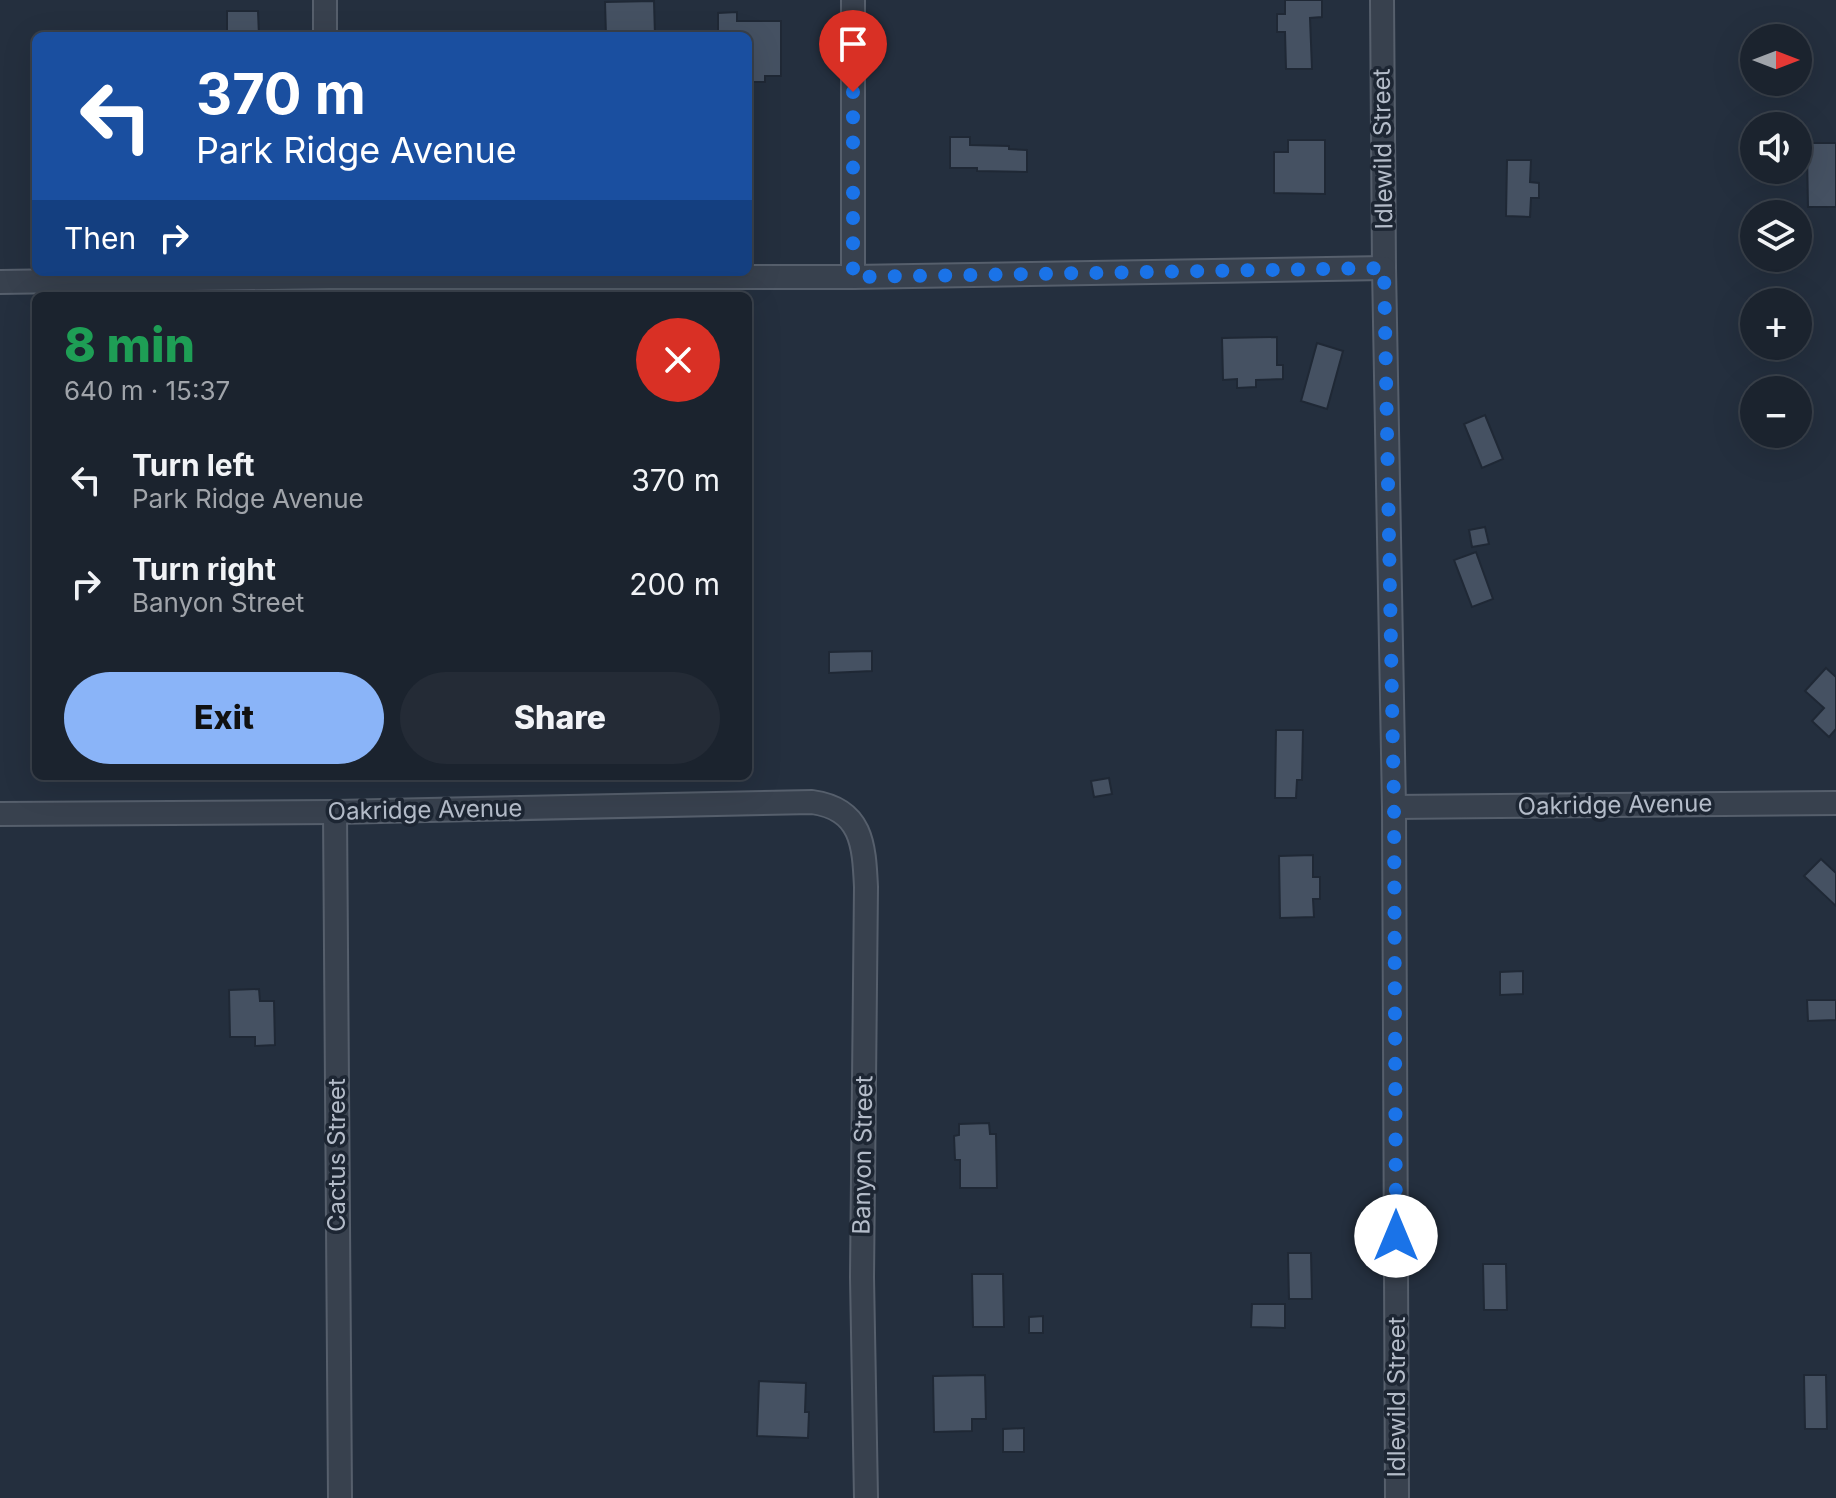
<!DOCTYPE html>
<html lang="en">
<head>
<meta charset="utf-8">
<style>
	:root { --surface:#1b232e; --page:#242b36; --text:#f1f3f6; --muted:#a0a4aa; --line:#39404a; --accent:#8ab4f8 }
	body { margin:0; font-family:Inter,sans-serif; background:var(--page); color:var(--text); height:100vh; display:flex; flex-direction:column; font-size:30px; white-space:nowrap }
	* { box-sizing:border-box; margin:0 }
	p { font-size:26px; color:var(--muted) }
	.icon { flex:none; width:44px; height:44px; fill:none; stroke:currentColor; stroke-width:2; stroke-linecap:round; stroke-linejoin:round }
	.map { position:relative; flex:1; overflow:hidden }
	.details { position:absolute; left:32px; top:292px; width:720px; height:488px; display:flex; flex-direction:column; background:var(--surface); border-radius:12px; box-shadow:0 8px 32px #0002,0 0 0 2px var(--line) }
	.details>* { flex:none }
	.top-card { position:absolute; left:32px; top:32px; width:720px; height:244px; border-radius:12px; box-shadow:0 8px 32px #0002,0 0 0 2px var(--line); background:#1a4fa0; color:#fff; overflow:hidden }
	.needle { width:52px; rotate:90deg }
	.fabs { position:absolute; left:1740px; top:24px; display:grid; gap:16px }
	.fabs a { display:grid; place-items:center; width:72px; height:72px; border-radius:50%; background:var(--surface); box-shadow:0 8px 32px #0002,0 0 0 2px var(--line); font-size:40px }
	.pin { position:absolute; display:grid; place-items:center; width:68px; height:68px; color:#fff; margin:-82px -34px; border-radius:50% 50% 50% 0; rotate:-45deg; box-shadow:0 0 8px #0007 }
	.pin .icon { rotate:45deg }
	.me { position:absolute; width:88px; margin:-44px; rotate:0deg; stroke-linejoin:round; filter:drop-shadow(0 0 6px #0008) }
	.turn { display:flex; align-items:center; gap:28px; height:168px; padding:0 32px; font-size:36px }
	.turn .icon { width:104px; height:104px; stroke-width:2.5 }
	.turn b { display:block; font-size:56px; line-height:68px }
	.then { display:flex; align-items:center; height:76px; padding:0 32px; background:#0003; gap:16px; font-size:30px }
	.round { display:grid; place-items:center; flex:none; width:84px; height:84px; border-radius:42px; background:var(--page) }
	.summary { display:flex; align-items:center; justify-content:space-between; height:136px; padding:0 32px }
	h1 { font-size:48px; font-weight:800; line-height:60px; color:#1e9e55 }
	.cta { display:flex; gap:16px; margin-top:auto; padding:16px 32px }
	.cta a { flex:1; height:92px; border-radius:48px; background:var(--accent); color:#111; font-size:32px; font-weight:800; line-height:92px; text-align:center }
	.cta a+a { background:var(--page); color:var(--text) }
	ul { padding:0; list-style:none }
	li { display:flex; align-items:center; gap:24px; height:104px; padding:0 32px }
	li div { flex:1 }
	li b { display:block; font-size:30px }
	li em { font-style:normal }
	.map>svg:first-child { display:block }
	.building { fill:#455162; stroke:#1f2835; stroke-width:2 }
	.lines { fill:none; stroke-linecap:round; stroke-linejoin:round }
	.street-casing { stroke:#565f6c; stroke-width:26 }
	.street { stroke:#38414e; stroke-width:22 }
	.route { stroke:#1a73e8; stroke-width:14; stroke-dasharray:0 25.2 }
	.labels { text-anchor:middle; stroke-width:7; stroke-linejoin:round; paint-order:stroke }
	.street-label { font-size:24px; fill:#b4bcc9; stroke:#1d2633 }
</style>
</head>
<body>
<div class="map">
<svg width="1836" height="1498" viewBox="0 0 1836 1498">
	<rect width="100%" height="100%" fill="#242f3e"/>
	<g class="building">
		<path d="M1285,0H1322V17L1310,18L1312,69H1286L1285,32H1277V14H1285Z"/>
		<path d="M654,1L655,36H606L605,2Z"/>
		<path d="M227,11H258L259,36H227Z"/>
		<path d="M737,12V21H781V76H765V82H748V36L718,35V13Z"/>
		<path d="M950,137H970V145L1009,146V149L1027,150V172L977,171V168H950Z"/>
		<path d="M1288,140H1325V194L1274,193V152H1288Z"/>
		<path d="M1812,143H1836V207H1808L1807,154H1812Z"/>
		<path d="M1507,160H1531L1530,182L1539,183V198H1531L1530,217L1506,216Z"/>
		<path d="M1277,337V365H1283V379L1256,380V387L1237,388V379L1223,380L1222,338Z"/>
		<path d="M1317,343L1343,351L1327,409L1301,401Z"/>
		<path d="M1485,415L1503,459L1482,468L1464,424Z"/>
		<path d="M1485,527L1489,544L1472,547L1469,530Z"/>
		<path d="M1476,552L1493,599L1472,607L1454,560Z"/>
		<path d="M872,651V671L829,673V652Z"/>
		<path d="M1826,668L1836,677V729L1829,737L1812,721L1824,708L1805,691Z"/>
		<path d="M1276,730H1303L1302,780H1297L1296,798H1275Z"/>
		<path d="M1109,778L1112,794L1094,797L1091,781Z"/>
		<path d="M1313,855V877H1320V899H1313L1314,917L1280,918L1279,856Z"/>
		<path d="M1821,859L1836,873V906L1804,876Z"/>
		<path d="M1523,971V994L1500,995V972Z"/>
		<path d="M259,989L260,1001H274L275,1045L255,1046V1037H230L229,990Z"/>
		<path d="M1807,1000H1836V1020L1808,1021Z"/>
		<path d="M989,1123L990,1134H996L997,1188H960V1160H955L954,1136L959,1135V1124Z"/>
		<path d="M1288,1253H1311L1312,1299H1289Z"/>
		<path d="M1483,1264H1506L1507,1310H1484Z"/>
		<path d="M972,1274H1003L1004,1327H973Z"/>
		<path d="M1252,1304H1285V1328L1251,1327Z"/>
		<path d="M1043,1316V1333H1029V1317Z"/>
		<path d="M985,1375L986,1419H972V1431L934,1432L933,1376Z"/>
		<path d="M1804,1375H1826L1827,1429H1805Z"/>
		<path d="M759,1381L806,1383L805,1412H809L808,1438L757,1436Z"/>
		<path d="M1024,1428V1452H1003V1429Z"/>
	</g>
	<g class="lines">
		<defs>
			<g id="street">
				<path d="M325,0V36"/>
				<path d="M853,0V277"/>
				<path d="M1382,0L1384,268L1394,807L1397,1498"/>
				<path d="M0,282L328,277H853L1384,268"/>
				<path d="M1394,807L1836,803"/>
				<path d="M335,812L340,1498"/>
				<path d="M0,814L335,812L812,802C862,809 864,844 866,887L862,1277L866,1498"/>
			</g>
		</defs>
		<use href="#street" class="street-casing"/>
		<use href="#street" class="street"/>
	</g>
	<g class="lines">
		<path class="route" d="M853,92V277L1384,268L1394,807L1396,1236"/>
	</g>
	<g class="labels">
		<g class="street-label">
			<text transform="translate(1383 149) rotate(-91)" y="8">Idlewild Street</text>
			<text transform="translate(1615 805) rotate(-1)" y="8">Oakridge Avenue</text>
			<text transform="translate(425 810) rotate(-1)" y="8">Oakridge Avenue</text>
			<text transform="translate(337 1155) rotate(-90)" y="8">Cactus Street</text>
			<text transform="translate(863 1155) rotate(-89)" y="8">Banyon Street</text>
			<text transform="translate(1397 1397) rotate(-90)" y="8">Idlewild Street</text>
		</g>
	</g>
</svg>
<div class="fabs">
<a><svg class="needle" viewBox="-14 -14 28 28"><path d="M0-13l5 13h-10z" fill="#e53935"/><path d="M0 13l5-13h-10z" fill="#a0a4aa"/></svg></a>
<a><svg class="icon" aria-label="sound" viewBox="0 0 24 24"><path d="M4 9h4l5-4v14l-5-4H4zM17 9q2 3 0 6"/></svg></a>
<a><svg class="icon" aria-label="layers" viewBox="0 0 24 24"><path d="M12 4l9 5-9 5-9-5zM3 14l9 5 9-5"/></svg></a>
<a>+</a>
<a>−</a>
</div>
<div class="pin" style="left:853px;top:92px;background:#d93025"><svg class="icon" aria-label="arrive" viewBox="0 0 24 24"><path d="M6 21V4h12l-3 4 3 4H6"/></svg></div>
<svg class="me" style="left:1396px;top:1236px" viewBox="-20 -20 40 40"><circle r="19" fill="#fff"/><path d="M0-13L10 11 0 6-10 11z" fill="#1a73e8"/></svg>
<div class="top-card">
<div class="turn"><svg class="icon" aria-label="left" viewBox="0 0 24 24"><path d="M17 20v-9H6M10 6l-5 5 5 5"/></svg><div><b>370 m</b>Park Ridge Avenue</div></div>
<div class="then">Then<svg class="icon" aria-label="right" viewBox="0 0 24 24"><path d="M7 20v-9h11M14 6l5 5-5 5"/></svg></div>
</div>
<section class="details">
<div class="summary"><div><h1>8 min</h1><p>640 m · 15:37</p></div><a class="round" style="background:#d93025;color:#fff"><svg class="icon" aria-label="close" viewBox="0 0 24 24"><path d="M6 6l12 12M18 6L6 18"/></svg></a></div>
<ul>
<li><svg class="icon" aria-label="left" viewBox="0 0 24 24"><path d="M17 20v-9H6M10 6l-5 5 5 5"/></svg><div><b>Turn left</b><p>Park Ridge Avenue</p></div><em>370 m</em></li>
<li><svg class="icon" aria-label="right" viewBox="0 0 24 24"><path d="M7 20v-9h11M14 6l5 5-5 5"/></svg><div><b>Turn right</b><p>Banyon Street</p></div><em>200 m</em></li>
</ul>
<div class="cta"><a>Exit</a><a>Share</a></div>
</section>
</div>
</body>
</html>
